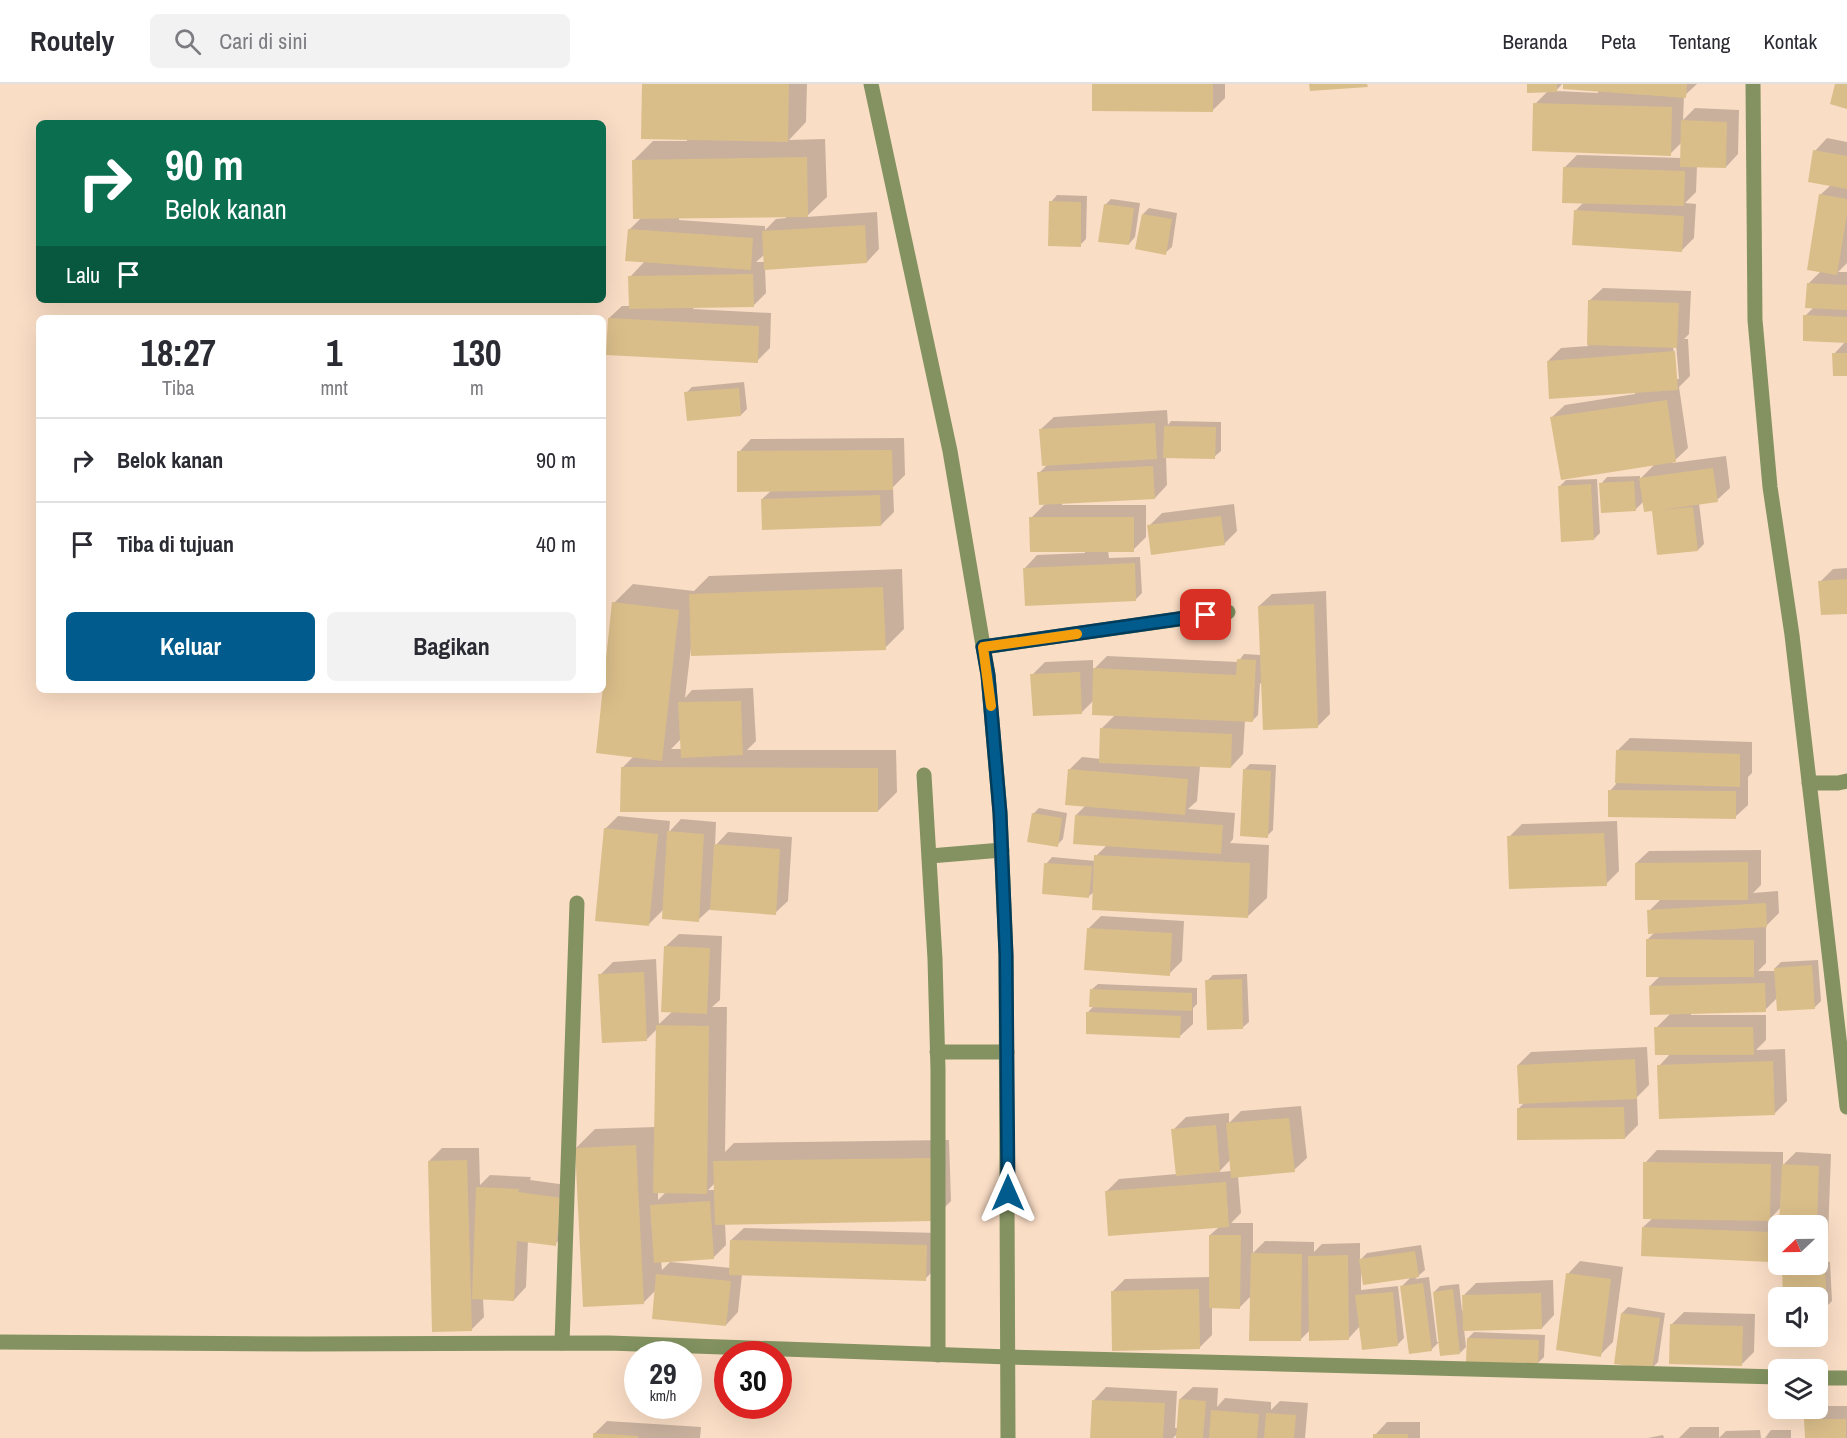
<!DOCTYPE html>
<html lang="id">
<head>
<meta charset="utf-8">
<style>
	:root { --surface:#fff; --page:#f2f2f3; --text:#2b2b33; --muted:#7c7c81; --line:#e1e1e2; --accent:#015c8d }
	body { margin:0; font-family:"Archivo Narrow",sans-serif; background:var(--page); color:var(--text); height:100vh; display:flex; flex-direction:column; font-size:22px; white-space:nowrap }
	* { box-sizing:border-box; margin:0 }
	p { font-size:20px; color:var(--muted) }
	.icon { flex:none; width:33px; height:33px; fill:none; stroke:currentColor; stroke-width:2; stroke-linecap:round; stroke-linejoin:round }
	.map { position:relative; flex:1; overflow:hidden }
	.drawer { position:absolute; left:36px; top:231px; width:570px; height:378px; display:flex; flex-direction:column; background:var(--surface); border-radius:9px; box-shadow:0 6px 24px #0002 }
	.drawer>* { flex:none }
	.hud { position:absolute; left:36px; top:36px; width:570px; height:183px; border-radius:9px; box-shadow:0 6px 24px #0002; background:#0b6e4f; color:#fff; overflow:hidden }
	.needle { width:39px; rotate:248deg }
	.buttons { position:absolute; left:1768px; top:1131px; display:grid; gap:12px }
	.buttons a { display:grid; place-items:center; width:60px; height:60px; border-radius:9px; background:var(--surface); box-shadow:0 6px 24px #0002; font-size:30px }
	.speed { position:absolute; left:624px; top:1257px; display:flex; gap:12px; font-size:30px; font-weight:700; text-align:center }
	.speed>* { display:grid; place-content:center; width:78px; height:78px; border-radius:50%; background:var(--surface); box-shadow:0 6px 24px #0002; line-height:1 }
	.speed small { font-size:15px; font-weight:400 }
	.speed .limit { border:9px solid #d22; background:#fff; color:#111 }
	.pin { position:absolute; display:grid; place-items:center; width:51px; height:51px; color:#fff; margin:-26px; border-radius:12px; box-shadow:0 3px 9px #0006 }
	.me { position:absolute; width:66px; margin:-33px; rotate:0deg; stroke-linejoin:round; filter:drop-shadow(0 0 4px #0008) }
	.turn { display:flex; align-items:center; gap:21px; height:126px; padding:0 30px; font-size:27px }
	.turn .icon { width:78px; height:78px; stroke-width:2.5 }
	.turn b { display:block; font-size:42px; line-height:51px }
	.then { display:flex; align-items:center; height:57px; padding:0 30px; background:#0003; gap:12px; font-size:22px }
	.eta { display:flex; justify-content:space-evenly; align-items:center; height:102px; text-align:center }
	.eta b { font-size:36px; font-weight:700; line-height:42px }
	.cta { display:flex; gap:12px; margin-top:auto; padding:12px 30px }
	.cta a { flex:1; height:69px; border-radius:9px; background:var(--accent); color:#fff; font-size:24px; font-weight:700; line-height:69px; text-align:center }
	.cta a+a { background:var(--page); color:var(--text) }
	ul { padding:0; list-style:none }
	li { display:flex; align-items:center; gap:18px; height:84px; padding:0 30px; border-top:2px solid var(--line) }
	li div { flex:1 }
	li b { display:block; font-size:22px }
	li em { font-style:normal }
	header { display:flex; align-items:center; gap:36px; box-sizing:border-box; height:84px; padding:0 30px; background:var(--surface); border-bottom:2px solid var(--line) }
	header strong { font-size:28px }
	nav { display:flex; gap:33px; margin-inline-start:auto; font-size:21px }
	.search { width:420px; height:54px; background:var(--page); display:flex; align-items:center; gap:15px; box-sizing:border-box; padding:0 21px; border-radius:9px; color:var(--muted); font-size:22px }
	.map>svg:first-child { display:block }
	.shadow { fill:#0003; fill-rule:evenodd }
	.building { fill:#dabe8a }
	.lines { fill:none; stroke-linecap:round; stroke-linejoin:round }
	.minor { stroke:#839260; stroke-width:15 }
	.route-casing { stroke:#013c5c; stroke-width:15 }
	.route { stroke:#015c8d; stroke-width:10 }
	.slow { stroke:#f59e0b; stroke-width:10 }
</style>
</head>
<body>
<header>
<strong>Routely</strong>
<div class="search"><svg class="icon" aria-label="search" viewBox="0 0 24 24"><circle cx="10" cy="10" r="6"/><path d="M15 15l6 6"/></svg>Cari di sini</div>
<nav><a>Beranda</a><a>Peta</a><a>Tentang</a><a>Kontak</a></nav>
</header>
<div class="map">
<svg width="1847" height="1354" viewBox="0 0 1847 1354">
	<rect width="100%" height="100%" fill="#faddc5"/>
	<g class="shadow">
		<path d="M644,0H807L806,38L789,56L825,55L827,113L806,133L877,128L879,165L867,178L765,184L766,209L753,222L694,223L693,225L771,229L770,264L757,277L609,234L622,222H630V193L645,177L629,146L641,134L634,76L653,57H687V54ZM786,132V134L776,135L765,146V142L679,136V133ZM765,170V178H756Z"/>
		<path d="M1093,0H1225V14L1213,26Z"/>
		<path d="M1528,0H1562L1556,7L1598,9V6L1565,0H1697L1684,12L1683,36L1695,24L1739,26L1738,70L1726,83L1697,82L1696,108L1685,119L1696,120L1694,154L1681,167L1576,126L1584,118L1564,84L1577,71L1682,74V58L1670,70L1535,20L1548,7Z"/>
		<path d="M1827,54L1847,58V179L1838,188H1847V290L1834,270L1846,257L1805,232L1814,223L1808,200L1821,187L1820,111L1831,101L1815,67Z"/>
		<path d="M1057,111L1087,112L1086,155L1080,161L1051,118Z"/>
		<path d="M1111,115L1140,119L1135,153L1129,160L1105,121Z"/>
		<path d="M1149,124L1177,129L1172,163L1165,169L1143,130Z"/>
		<path d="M1603,204L1691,207L1689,250L1684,255H1688L1690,292L1679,303L1688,364L1672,379L1726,372L1730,404L1717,416L1699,419L1704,460L1698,466L1656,425L1644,417L1636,425L1601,400L1607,393L1640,392V395L1656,379L1552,333L1565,321L1635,310V308L1548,277L1561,264L1588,262L1590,216ZM1673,260H1676L1679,295H1676Z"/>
		<path d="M744,298L747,325L741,331L686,309L692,303Z"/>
		<path d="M1167,326L1168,341L1171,337L1221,338V367L1214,373H1166L1167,401L1155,414L1062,418V421H1146V453L1133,466H1108L1109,474L1140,473L1142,509L1136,515L1025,484L1037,471L1085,469V466L1031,434L1046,419L1039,389L1048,380L1041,345L1054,333Z"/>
		<path d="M904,354L905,391L893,403L894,428L881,441L762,415L772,406L739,368L751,355Z"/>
		<path d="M1597,395L1600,449L1594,455L1560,402L1566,396Z"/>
		<path d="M1234,420L1237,447L1224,460L1149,442L1162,429Z"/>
		<path d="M1847,484V528L1820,498L1833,485Z"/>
		<path d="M902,485L904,545L885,564L691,563L685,614L692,606L753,604L756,657L747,666H896L897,708L878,727L622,684L634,672L614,519L633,500L694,507L709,492ZM681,655L682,665H671Z"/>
		<path d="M1326,507L1330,630L1318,642L1260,599L1258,631L1252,637L1245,636L1243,670L1231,683L1200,682L1197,717L1188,725L1235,729L1233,755L1230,759L1269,761L1267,814L1248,832L1095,807L1089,812L1046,780L1052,773L1096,777V772L1107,761L1076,731L1086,721L1069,686L1082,673L1101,675V645L1116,630L1094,616L1082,628L1032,591L1045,578L1093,576V586L1107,572L1238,578L1244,570L1261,571L1259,522L1272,510Z"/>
		<path d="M1630,654L1752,658V689L1748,693V721L1735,733L1610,707L1616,700L1617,667Z"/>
		<path d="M1250,680L1276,681L1273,746L1267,752L1244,686Z"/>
		<path d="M1039,724L1067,729L1063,755L1057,761L1033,730Z"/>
		<path d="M618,732L670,737L669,748L681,735L716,738L715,762L728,748L792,753L788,817L775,829L710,825L698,836L664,825L648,841L605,745Z"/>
		<path d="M1617,737L1619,787L1606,800L1509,753L1522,740Z"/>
		<path d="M1761,766V801L1753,809L1778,807L1779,829L1766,842V879L1758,887H1775V884L1781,878L1818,876L1821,917L1815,923L1777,914L1765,926L1691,928V931H1766V956L1756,966L1785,965L1787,1017L1774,1030L1659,982L1670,970L1656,944L1671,929L1650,902L1661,891L1648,855L1655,848L1649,827L1661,815L1636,779L1649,767Z"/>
		<path d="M1101,832L1184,837L1182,877L1169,890L1089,844Z"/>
		<path d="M679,850L722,852L720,916L712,923H727L725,1068L734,1059L949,1056L951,1117L932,1136L725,1139L726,1161L713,1174L661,1177L662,1186L670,1178L731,1184V1156L744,1144L939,1149L938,1182L925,1195L742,1190L738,1228L726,1241L656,1206L643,1219L576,1064L595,1045L656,1043L658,944L647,955L600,891L613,878L656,875L659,940L673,927L666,862ZM715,1099L716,1106H708ZM658,1108H666L658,1116Z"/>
		<path d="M1247,890L1249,938L1242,944L1207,897L1213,891Z"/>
		<path d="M1098,900L1197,904V920L1193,924V940L1180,952L1088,928L1094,922L1091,906Z"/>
		<path d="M1647,963L1649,1001L1637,1013L1638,1041L1625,1054L1519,1024L1525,1018L1518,981L1531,968Z"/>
		<path d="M1301,1022L1307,1074L1294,1086L1238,1092L1241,1129L1231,1139H1253V1169L1265,1157L1314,1158V1168L1322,1160L1360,1159V1176L1367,1169L1421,1161L1425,1186L1415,1195L1429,1193L1437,1258H1439L1431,1266L1402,1202L1411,1193L1361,1187V1206L1398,1202L1404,1254L1398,1260L1360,1242L1349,1254L1311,1245L1300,1256L1252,1211L1240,1223L1212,1222V1251L1200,1263L1112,1208L1125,1195L1210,1193V1151L1219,1143L1107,1107L1119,1095L1177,1090L1173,1046L1186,1033L1229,1029V1039L1241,1027ZM1231,1075L1232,1087L1219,1088Z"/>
		<path d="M442,1064H479L480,1101L490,1091L531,1093L530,1096L574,1102L568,1147L555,1160L528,1157L526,1203L514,1216L483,1214L484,1233L471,1246L429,1077Z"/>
		<path d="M1657,1066L1783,1068V1081L1796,1068L1831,1070L1828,1153L1818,1163V1142H1779V1166L1769,1176L1643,1143L1653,1134L1645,1079ZM1781,1123V1136H1769Z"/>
		<path d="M1580,1177L1623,1183L1613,1258L1600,1271L1568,1190Z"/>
		<path d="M1830,1178L1832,1217L1826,1223H1818V1214L1783,1186L1789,1180H1818V1179Z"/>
		<path d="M1553,1196L1554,1231L1542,1244L1464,1245L1466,1263L1460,1269L1434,1208L1440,1202L1459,1200L1462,1227H1464V1211L1476,1199Z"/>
		<path d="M1628,1223L1665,1229L1658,1278L1652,1284L1622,1229Z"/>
		<path d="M1684,1228L1755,1230L1754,1268L1741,1281L1671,1241Z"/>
		<path d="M1474,1248L1545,1251L1544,1273L1538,1279L1468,1254Z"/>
		<path d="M1106,1303L1177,1307L1175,1344H1178L1180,1315L1193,1303L1218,1304L1217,1323L1225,1314L1271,1318V1326L1280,1317L1308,1319L1305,1354H1177V1350L1173,1354H1092L1094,1316Z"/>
		<path d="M1819,1322H1847V1354H1806V1335Z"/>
		<path d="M607,1337L701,1343L700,1354H594V1350Z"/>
		<path d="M1387,1338H1420V1354H1375V1351Z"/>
		<path d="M1690,1343H1719V1354H1679Z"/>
		<path d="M1760,1346L1761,1354H1719L1726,1347Z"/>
		<path d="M1771,1346H1791V1354H1765Z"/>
		<path d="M1663,1351L1664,1354H1648Z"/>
	</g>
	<g class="building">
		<path d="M642,0H789L788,58L641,55Z"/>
		<path d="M1092,0H1213V28L1092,27Z"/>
		<path d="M1309,0H1367L1368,3L1310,7Z"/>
		<path d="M1527,0H1557V8L1527,9Z"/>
		<path d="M1563,0H1687L1686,14L1563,5Z"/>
		<path d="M1835,0H1847V25L1830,20Z"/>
		<path d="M1533,19L1672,23L1671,72L1532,67Z"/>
		<path d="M1681,36L1727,38L1726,84L1680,83Z"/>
		<path d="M1813,66L1847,72V105L1808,98Z"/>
		<path d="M807,73L808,133L633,135L632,76Z"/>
		<path d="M1563,83L1685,87L1684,122L1562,119Z"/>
		<path d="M1819,110L1847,115V130L1837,191L1807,186Z"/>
		<path d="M1049,117L1081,118V163L1048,162Z"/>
		<path d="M1104,120L1134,124L1129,161L1098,158Z"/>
		<path d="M1574,126L1684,132L1682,168L1572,161Z"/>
		<path d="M1142,130L1172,135L1166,171L1135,165Z"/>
		<path d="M865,141L867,179L764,186L762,147Z"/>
		<path d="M628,145L753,154L751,186L625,177Z"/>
		<path d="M753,190L754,223L629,225L628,192Z"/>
		<path d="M1807,199L1847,201V226L1805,224Z"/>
		<path d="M1588,216L1679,219L1677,264L1587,261Z"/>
		<path d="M1803,231L1847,233V259L1803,257Z"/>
		<path d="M608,234L759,242L758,279L606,271Z"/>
		<path d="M1675,267L1678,306L1549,315L1547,277Z"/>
		<path d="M1832,269H1847V292H1833Z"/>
		<path d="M739,304L741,332L687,337L684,308Z"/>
		<path d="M1667,316L1676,378L1561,396L1550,333Z"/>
		<path d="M1155,339L1157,375L1042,382L1039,345Z"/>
		<path d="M1164,342L1216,343L1215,375L1163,374Z"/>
		<path d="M892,366L893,406L737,408V367Z"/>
		<path d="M1153,382L1155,415L1039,421L1037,388Z"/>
		<path d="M1713,384L1718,418L1660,426L1693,423L1698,467L1657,471L1652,427L1644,428L1639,394Z"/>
		<path d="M1634,397L1636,427L1601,429L1599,399Z"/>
		<path d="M1591,400L1594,456L1561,458L1558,402Z"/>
		<path d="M880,411L881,442L762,446L761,415Z"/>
		<path d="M1221,432L1225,461L1151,471L1147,441Z"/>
		<path d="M1029,433H1134V468H1030Z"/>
		<path d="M1135,479L1136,517L1025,522L1023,484Z"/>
		<path d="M1847,495V530L1821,531L1818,497Z"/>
		<path d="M883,503L886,566L691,572L689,510Z"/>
		<path d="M612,518L679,526L662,677L596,669Z"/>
		<path d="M1314,520L1318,644L1263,646L1258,522Z"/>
		<path d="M1237,575L1256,576L1253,638L1092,631L1093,584L1236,591Z"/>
		<path d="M1080,588L1082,630L1033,632L1030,590Z"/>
		<path d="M741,617L743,671L681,674L678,618Z"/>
		<path d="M1100,644L1232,650L1231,684L1099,679Z"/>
		<path d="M1616,666L1740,670V703L1615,699Z"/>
		<path d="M621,683L878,684V728H620Z"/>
		<path d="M1068,685L1188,695L1185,731L1065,721Z"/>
		<path d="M1243,685L1271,687L1268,754L1240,752Z"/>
		<path d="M1608,706L1736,707V735L1608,733Z"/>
		<path d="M1032,729L1062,734L1058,763L1027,758Z"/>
		<path d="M1075,731L1223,741L1221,770L1073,760Z"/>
		<path d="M604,744L658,750L649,842L595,837Z"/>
		<path d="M667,747L704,750L699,838L662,835Z"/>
		<path d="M1604,749L1607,802L1509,805L1507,752Z"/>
		<path d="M714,760L780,765L776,831L710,826Z"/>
		<path d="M1094,771L1250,779L1248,834L1092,826Z"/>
		<path d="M1748,778V816H1635V779Z"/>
		<path d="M1044,779L1092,782L1089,814L1042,810Z"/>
		<path d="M1766,819L1767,843L1648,850L1647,826Z"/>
		<path d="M1087,844L1172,849L1170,892L1084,886Z"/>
		<path d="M1646,855L1754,856V893H1646Z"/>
		<path d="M664,862L710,864L707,930L661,928Z"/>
		<path d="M1812,881L1815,925L1777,927L1774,884Z"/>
		<path d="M644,888L647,957L602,959L598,890Z"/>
		<path d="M1242,895L1243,945L1207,946L1205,896Z"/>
		<path d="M1765,899L1766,928L1650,931L1649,902Z"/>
		<path d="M1090,905L1192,909V927L1089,923Z"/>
		<path d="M1086,928L1181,932L1180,954L1086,950Z"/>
		<path d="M656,941L709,942L707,1110L653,1109Z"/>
		<path d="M1654,943H1753L1754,971H1655Z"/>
		<path d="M1635,975L1637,1015L1519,1020L1517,981Z"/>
		<path d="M1773,977L1775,1031L1659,1035L1657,981Z"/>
		<path d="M1624,1023L1625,1055L1517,1056V1024Z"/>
		<path d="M1289,1034L1295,1088L1231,1094L1226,1039Z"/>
		<path d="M1216,1041L1220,1088L1176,1092L1171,1045Z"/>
		<path d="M636,1061L644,1220L583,1223L575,1064Z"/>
		<path d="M931,1074L932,1137L715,1141L713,1077Z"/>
		<path d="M467,1076L472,1247L432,1248L428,1077Z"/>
		<path d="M1643,1078L1771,1080L1770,1137L1643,1135Z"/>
		<path d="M1782,1080L1819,1082L1817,1142H1779Z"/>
		<path d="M1226,1098L1229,1143L1108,1152L1105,1107Z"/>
		<path d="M476,1103L519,1105L518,1108L562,1114L556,1162L517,1157L514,1217L472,1215Z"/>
		<path d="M710,1117L714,1175L654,1179L650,1121Z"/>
		<path d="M1642,1143L1771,1148L1770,1178L1641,1172Z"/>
		<path d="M1209,1151H1241L1240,1225L1209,1224Z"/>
		<path d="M730,1156L927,1161L926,1197L729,1191Z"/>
		<path d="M1415,1167L1419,1193L1363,1201L1359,1175Z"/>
		<path d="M1251,1169L1302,1170L1301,1257H1249Z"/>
		<path d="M1348,1171L1349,1256L1309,1257L1308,1172Z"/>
		<path d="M1825,1184L1827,1224L1818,1225V1214H1783L1782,1186Z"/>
		<path d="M1566,1189L1611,1195L1601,1273L1556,1266Z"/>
		<path d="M656,1190L731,1197L726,1242L652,1235Z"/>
		<path d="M1423,1199L1432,1267L1409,1270L1400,1202Z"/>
		<path d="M1199,1205L1200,1265L1112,1267L1111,1207Z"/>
		<path d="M1453,1205L1460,1270L1440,1272L1433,1208Z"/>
		<path d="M1393,1208L1398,1262L1362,1266L1355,1211Z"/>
		<path d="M1541,1209L1542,1245L1463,1247L1462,1211Z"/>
		<path d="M1621,1229L1660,1234L1652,1285L1614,1280Z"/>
		<path d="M1670,1240L1743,1242L1742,1282L1669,1280Z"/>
		<path d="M1467,1254L1539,1256L1538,1281L1466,1278Z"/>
		<path d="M1179,1315L1206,1317L1203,1354H1176Z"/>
		<path d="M1092,1316L1165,1319L1163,1354H1090Z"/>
		<path d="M1211,1326L1259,1330L1257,1354H1209Z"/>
		<path d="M1266,1329L1296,1331L1294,1354H1264Z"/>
		<path d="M1804,1335H1846V1354H1805Z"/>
		<path d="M593,1349L638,1352V1354H593Z"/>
		<rect x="1373" y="1350" width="35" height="4"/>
	</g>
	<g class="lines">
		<g class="minor">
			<path d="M871,0L950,367L988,591L1000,729L1006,871L1008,1354"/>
			<path d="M1753,0L1755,236L1770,403L1792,551L1847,1023"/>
			<path d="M983,563L1228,528"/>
			<path d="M924,691L935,875L938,986V1271"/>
			<path d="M1809,699H1838L1847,697"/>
			<path d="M930,772L1002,766"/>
			<path d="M937,968H1007"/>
			<path d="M0,1258L307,1260L609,1259L1009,1273L1779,1293"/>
			<path d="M562,1259L577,819"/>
			<path d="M1818,1294H1847"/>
		</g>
	</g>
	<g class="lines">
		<defs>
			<path id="route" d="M1008,1109L1006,871L1000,729L988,591L983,563L1206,531"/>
		</defs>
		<use href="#route" class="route-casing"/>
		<use href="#route" class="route"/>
		<path class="slow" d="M991,622L983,563L1077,550"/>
	</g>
</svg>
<div class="buttons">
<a><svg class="needle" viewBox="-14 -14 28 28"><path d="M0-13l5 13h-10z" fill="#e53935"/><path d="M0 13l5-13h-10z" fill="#7c7c81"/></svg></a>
<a><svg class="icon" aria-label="sound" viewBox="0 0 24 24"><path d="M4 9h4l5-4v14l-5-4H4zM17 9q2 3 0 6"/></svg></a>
<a><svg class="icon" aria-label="layers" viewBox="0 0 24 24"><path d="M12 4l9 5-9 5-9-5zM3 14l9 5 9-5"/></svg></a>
</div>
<div class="speed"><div>29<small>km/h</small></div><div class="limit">30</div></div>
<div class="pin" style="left:1206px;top:531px;background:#d93025"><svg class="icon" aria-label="arrive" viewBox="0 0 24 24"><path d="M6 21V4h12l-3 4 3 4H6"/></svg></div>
<svg class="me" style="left:1008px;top:1109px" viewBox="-20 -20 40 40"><path d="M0-17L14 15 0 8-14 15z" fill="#015c8d" stroke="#fff" stroke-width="4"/></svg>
<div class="hud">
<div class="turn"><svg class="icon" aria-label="right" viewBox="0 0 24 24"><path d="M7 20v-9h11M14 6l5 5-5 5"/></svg><div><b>90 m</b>Belok kanan</div></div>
<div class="then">Lalu<svg class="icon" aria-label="arrive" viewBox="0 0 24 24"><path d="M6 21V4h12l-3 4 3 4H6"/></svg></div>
</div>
<section class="drawer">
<div class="eta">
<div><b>18:27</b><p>Tiba</p></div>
<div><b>1</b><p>mnt</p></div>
<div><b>130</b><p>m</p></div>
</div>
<ul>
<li><svg class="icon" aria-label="right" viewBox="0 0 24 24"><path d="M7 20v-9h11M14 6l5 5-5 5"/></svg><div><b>Belok kanan</b></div><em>90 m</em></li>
<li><svg class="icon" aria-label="arrive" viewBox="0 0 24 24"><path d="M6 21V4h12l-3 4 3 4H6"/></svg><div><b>Tiba di tujuan</b></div><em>40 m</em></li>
</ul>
<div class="cta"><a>Keluar</a><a>Bagikan</a></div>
</section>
</div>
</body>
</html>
